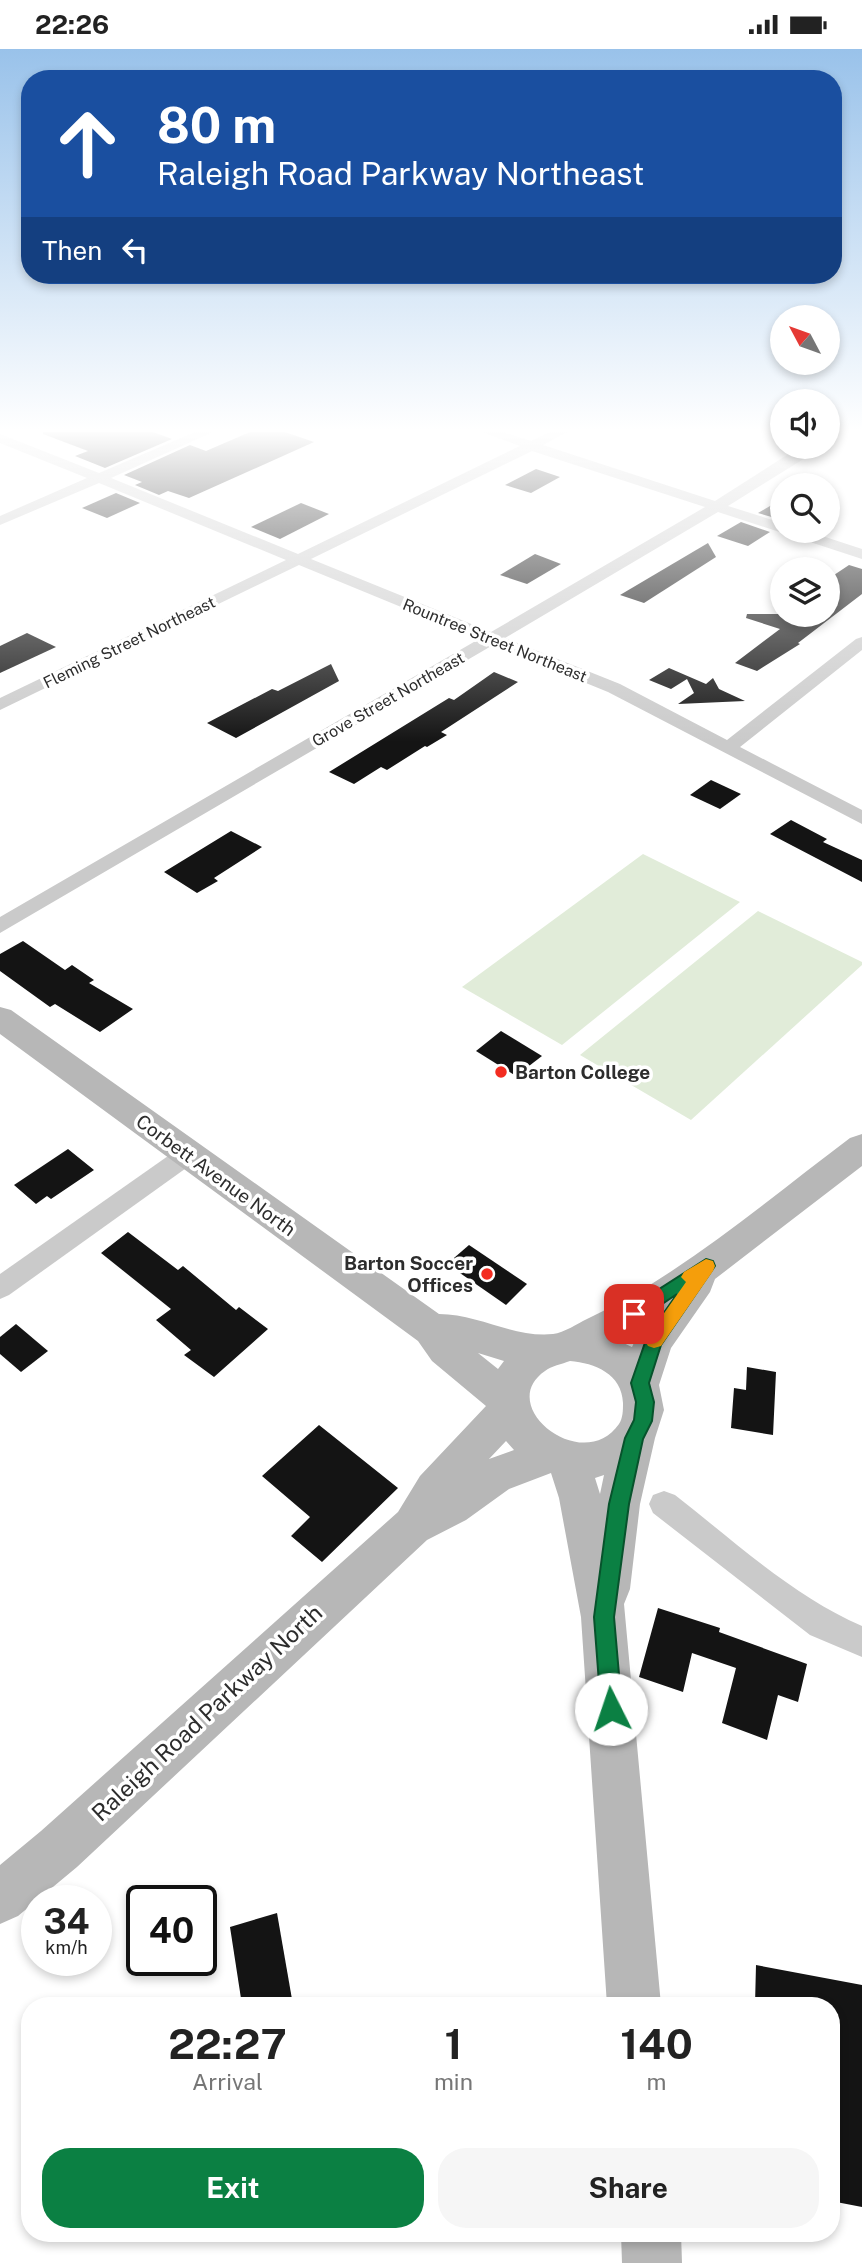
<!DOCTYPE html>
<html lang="en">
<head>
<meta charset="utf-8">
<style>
	:root { --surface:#fff; --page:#f6f6f6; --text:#222; --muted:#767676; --accent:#0b8043 }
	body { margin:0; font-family:"Public Sans",sans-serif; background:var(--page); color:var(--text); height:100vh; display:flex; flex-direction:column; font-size:26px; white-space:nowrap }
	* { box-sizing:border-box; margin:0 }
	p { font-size:23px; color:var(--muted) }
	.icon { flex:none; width:38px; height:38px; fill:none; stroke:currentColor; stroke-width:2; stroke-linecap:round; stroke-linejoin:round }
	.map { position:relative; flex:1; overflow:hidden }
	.side { position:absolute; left:21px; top:1948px; width:819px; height:245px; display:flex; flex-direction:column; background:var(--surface); border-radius:28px; box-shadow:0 4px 10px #0003 }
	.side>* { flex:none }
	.guide { position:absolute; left:21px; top:21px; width:821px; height:214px; border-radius:28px; box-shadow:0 4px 10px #0003; background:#1a4fa0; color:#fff; overflow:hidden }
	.needle { width:46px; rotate:311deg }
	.fabs { position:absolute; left:770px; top:256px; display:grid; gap:14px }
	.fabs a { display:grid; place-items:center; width:70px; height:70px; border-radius:50%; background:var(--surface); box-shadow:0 4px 10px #0003; font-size:35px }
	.speed { position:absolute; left:21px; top:1836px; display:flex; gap:14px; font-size:35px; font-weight:700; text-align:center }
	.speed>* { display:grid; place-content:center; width:91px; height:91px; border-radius:50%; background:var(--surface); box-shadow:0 4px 10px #0003; line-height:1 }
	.speed small { font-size:18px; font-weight:400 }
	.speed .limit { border:4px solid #111; border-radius:10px; background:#fff; color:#111 }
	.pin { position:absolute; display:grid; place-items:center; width:60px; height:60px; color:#fff; margin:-30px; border-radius:14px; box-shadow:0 4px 10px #0006 }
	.me { position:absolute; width:77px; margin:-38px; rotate:356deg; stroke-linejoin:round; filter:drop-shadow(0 0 5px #0008) }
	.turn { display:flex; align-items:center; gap:24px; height:147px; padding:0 21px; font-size:32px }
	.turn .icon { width:91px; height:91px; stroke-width:2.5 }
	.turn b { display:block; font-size:49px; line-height:60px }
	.then { display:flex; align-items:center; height:66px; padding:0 21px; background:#0003; gap:14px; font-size:26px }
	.eta { display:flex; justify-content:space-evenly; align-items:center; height:119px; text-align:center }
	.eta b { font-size:42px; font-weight:700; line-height:49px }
	.primary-button { display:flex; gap:14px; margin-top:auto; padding:14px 21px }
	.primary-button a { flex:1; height:80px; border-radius:28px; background:var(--accent); color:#fff; font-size:28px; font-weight:700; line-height:80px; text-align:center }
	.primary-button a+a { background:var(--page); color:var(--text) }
	.status { display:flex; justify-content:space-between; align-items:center; height:49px; padding:0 35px; background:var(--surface); direction:ltr }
	.status svg { height:19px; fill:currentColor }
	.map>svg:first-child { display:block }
	.green { fill:#e1ecd9 }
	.building { fill:#141414 }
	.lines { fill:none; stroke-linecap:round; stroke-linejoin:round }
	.street { fill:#cacaca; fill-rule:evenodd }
	.secondary { fill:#b7b7b7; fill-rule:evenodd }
	.route { fill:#0b8043; stroke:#07532c; stroke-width:2 }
	.slow { fill:#f59e0b }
	.poi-dot { fill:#f32c20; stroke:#fff; stroke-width:2.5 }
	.labels { text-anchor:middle; stroke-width:7; stroke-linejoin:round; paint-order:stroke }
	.far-street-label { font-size:16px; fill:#2d2d2d; stroke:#fff }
	.poi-label { font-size:19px; font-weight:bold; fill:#2d2d2d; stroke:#fff; text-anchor:start }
	.street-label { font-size:19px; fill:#2d2d2d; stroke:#fff }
	.near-street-label { font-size:23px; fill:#2d2d2d; stroke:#fff }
</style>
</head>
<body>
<div class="status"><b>22:26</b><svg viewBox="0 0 49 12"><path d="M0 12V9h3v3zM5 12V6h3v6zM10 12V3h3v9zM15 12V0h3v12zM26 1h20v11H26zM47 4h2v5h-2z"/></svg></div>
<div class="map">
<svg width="862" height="2214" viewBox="0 0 862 2214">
	<rect width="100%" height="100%" fill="#fff"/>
	<g class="green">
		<path d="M643,805L740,853L562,996L462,938Z"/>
		<path d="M758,862L862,913V916L691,1071L580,1006Z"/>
	</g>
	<g class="building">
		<path d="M43,383H153L172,390L105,419L75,407L88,402L43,385Z"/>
		<path d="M250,383H285L314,393L189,449L168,442L159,446L135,436L142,433L124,426L190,396L206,402Z"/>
		<path d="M536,420L560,428L531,444L505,436Z"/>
		<path d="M116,444L140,454L107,469L82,459Z"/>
		<path d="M782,450V471L758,464Z"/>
		<path d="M301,454L329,465L280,490L251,478Z"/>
		<path d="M741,473L770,483L748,497L717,487Z"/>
		<path d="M708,494L716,508L644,554L620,546Z"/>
		<path d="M535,505L561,515L527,535L500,526Z"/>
		<path d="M849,516L862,520V545L798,594L800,595L757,622L735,614L780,580L746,569L747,565H828V530Z"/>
		<path d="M27,584L56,598L0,624V597Z"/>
		<path d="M331,615L339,632L236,689L207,674L272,640L278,642Z"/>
		<path d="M669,619L706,635L713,629L719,640L745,652L678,655L694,644L687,630L671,640L649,631Z"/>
		<path d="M494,623L518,633L441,683L447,686L427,698L425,697L387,721L381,718L354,735L329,723L449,649L454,651Z"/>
		<path d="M711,731L741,745L720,760L690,746Z"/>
		<path d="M791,771L827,790L823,793L862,811V833L770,785Z"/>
		<path d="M231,782L262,798L214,829L218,832L197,844L164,823Z"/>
		<path d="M23,892L65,921L72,916L94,931L89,934L133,960L100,983L55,955L50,958L0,922V905Z"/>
		<path d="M501,982L542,1007L516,1027L476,1002Z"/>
		<path d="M68,1100L94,1121L51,1150L47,1147L36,1155L14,1136Z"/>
		<path d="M128,1183L178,1221L183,1217L236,1261L239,1258L268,1280L214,1328L184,1306L191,1301L156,1271L171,1260L101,1204Z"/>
		<path d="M469,1196L527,1235L506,1256L447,1215Z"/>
		<path d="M16,1275L48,1302L21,1323L0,1305V1288Z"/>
		<path d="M747,1318L776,1323L773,1386L731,1379L734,1339L746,1341Z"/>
		<path d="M319,1376L398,1439L322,1513L291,1487L310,1468L262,1427Z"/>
		<path d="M658,1559L720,1579L719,1583L807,1615L798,1653L778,1646L767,1691L722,1674L736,1619L692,1604L683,1643L639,1628Z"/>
		<path d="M277,1864L293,1956H242L230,1878Z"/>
		<path d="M756,1916L862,1936V2158L831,2152V1956H755Z"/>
	</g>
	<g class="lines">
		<g class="street">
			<path d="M195,383H213L111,429L298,505L520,397L482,383H502L531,392L550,383H567L543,396L715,452L801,397H815L810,406L728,457L782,474V481H804L862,500V510L718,463L505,589L620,635L727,691L856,590L862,588V601L740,698L862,761V775L608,643L493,596L0,884V868L479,590L299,516L0,661V649L286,511L99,434L0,476V467L87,429L0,394V385L99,424ZM532,402L705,458L491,583L311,510Z"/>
			<path d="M187,1097L196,1100L199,1106L196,1112L9,1246L0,1250V1225L178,1100Z"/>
			<path d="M664,1442L675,1446C734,1492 793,1547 862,1577V1608L810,1586L653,1464L649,1455L653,1446Z"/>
		</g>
		<g class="secondary">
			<path d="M0,958L11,961L439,1265C478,1265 514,1289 553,1285C564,1284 578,1274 587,1270C683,1225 766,1152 850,1089L862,1085V1117L715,1230L710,1243L671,1299L659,1336L664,1361L655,1389L640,1455L630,1540L624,1555L661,1956H607L581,1568L559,1449L551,1424L509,1440L466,1471L427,1491L77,1818L18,1867L0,1875V1816L41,1782L398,1463L420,1427L486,1357L432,1312L418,1292L0,985ZM641,1279L632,1298L617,1291ZM478,1304L504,1312L498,1320ZM570,1312C595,1314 622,1325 623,1354C623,1361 623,1369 619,1375C583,1427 494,1357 545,1322C551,1317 562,1315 570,1312ZM506,1392L514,1401L489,1410ZM604,1426L600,1445L595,1429Z"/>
			<path d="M621,2184H681L682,2214H622Z"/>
		</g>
	</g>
	<linearGradient id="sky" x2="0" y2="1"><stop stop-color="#99c2ea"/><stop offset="0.55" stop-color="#fff"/><stop offset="1" stop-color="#fff" stop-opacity="0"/></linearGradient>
	<rect width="862" height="693" fill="url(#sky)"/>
	<path class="route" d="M706,1210L713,1212L715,1217L661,1296L649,1334L654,1353L652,1372L643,1390L629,1455L614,1568L622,1660L619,1668L611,1671L604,1668L601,1660L594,1568L609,1455L625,1389L634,1371L636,1353L631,1334L647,1288L677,1245L640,1270H628L625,1265L628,1260Z"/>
	<path class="slow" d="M706,1210L713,1212L715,1217L713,1222L661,1297L654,1299L648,1297L645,1292L648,1287L686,1233L681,1228L684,1223Z"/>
	<g class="poi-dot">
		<circle cx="501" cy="1023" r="7"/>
		<circle cx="487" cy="1225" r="7"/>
	</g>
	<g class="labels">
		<g class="far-street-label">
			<text transform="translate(495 591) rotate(22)" y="6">Rountree Street Northeast</text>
			<text transform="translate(129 593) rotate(-26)" y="6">Fleming Street Northeast</text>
			<text transform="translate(388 650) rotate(-30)" y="6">Grove Street Northeast</text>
		</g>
		<g class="poi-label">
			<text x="515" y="1030">Barton College</text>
			<text x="473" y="1221" text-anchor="end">Barton Soccer<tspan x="473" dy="22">Offices</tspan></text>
		</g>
		<g class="street-label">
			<text transform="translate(216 1126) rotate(36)" y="7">Corbett Avenue North</text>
		</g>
		<g class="near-street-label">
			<text transform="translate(207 1664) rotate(-43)" y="8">Raleigh Road Parkway North</text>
		</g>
	</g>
</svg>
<div class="fabs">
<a><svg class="needle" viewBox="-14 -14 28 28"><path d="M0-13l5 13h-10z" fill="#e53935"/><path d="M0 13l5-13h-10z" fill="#767676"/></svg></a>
<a><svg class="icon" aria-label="sound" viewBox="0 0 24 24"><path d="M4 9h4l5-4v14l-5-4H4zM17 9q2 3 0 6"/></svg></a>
<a><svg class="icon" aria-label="search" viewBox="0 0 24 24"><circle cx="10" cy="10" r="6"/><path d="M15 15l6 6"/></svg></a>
<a><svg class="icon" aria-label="layers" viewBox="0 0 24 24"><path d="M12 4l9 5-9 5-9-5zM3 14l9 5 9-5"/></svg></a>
</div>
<div class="speed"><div>34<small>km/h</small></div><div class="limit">40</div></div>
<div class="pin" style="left:634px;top:1265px;background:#d93025"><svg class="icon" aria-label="arrive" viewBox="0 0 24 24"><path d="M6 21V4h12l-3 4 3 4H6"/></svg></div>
<svg class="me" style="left:611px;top:1660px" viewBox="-20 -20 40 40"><circle r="19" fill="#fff"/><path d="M0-13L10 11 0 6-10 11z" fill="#0b8043"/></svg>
<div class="guide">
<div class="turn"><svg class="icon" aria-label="ahead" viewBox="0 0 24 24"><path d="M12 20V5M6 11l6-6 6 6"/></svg><div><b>80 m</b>Raleigh Road Parkway Northeast</div></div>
<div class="then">Then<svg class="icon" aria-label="left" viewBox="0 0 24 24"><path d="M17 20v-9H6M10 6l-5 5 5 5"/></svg></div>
</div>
<section class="side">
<div class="eta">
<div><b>22:27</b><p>Arrival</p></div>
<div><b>1</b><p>min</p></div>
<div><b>140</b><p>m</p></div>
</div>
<div class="primary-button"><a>Exit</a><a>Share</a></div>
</section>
</div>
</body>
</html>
